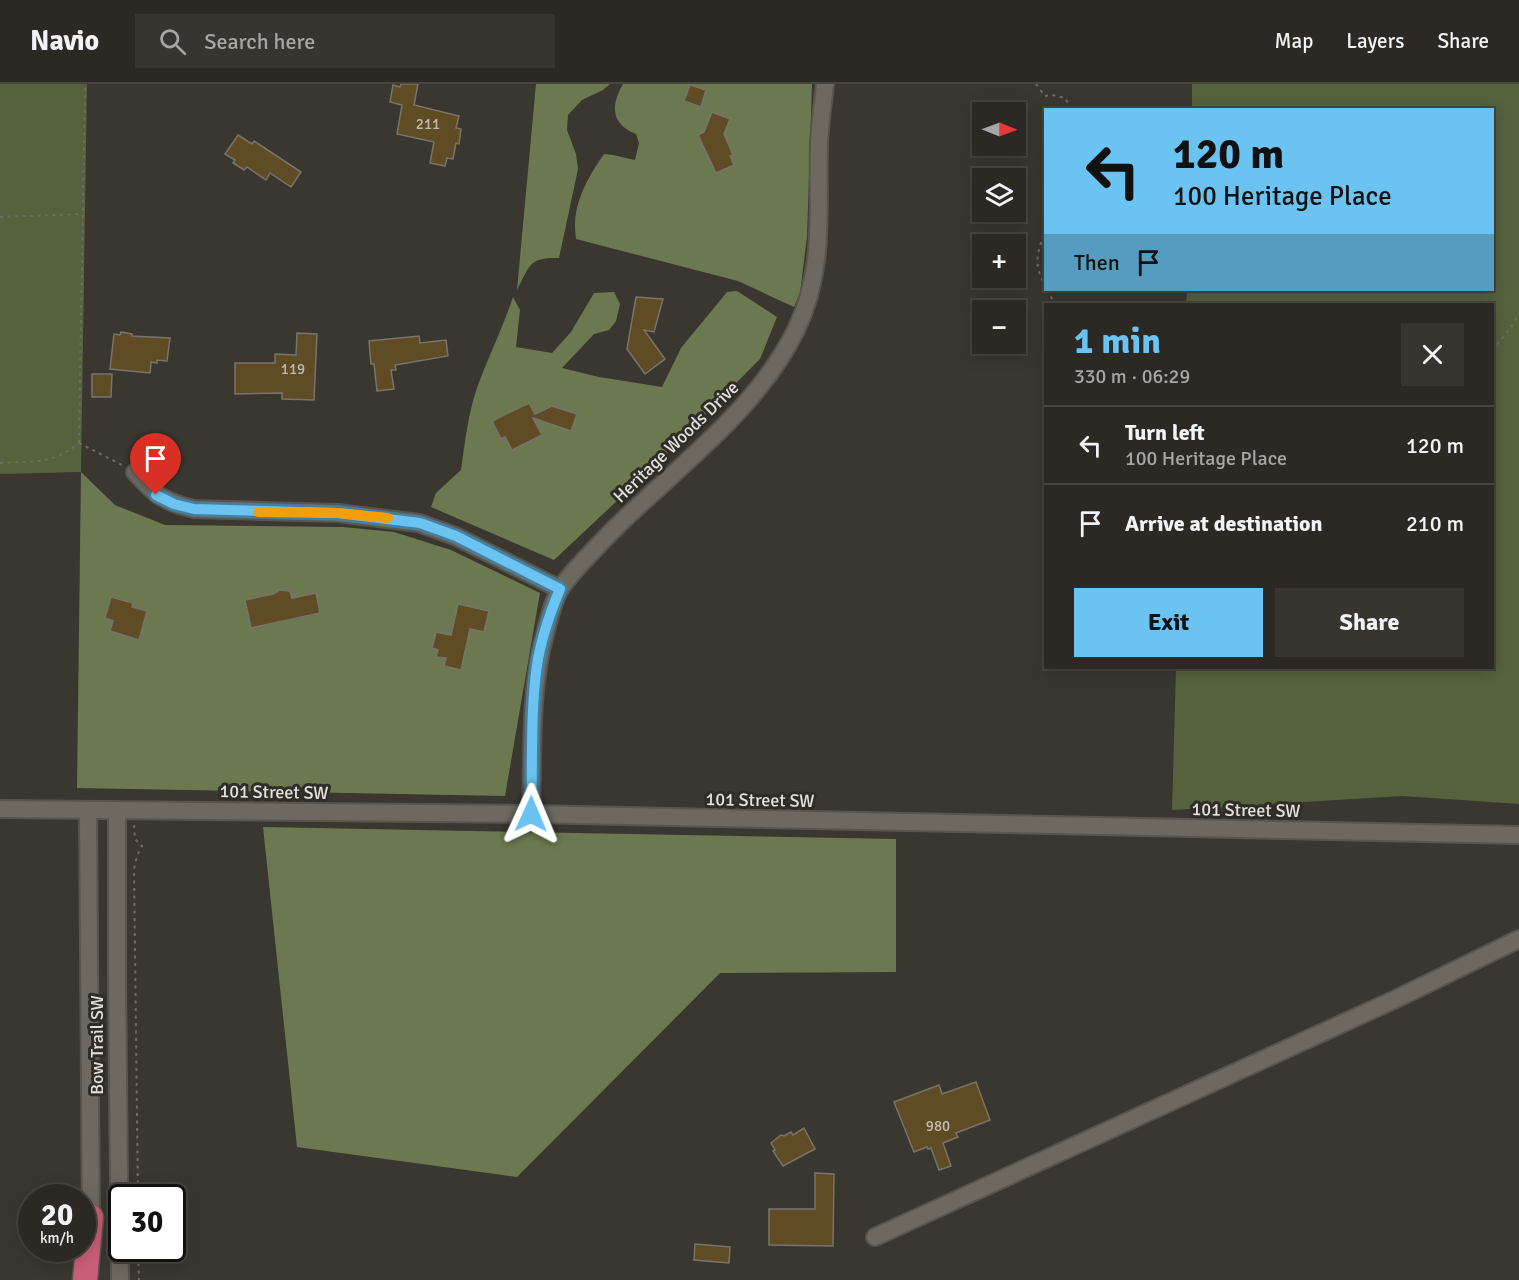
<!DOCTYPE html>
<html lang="en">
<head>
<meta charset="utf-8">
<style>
	:root { --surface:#2c2924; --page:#383531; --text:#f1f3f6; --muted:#a6a6a6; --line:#484541; --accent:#6ac3f1 }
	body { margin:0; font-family:Signika,sans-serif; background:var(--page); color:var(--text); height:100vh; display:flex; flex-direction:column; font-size:22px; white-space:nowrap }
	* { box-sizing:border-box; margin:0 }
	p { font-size:20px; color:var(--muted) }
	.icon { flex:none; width:33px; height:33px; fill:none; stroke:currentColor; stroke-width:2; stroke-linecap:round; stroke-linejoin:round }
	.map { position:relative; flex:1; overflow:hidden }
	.details { position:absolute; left:1044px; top:219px; width:450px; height:366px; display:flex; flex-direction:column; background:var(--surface); border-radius:0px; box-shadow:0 3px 15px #0003,0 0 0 2px var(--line) }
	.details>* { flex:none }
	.hud { position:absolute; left:1044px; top:24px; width:450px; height:183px; border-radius:0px; box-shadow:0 3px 15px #0003,0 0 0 2px var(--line); background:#6ac3f1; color:#111; overflow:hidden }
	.needle { width:39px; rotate:91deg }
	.fabs { position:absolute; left:972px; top:18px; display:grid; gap:12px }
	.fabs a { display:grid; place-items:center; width:54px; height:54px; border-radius:0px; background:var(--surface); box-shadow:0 3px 15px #0003,0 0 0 2px var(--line); font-size:30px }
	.speed { position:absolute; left:18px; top:1100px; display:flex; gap:12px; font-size:30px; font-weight:700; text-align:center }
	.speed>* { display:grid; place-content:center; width:78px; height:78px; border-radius:50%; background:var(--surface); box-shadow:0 3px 15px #0003,0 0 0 2px var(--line); line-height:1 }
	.speed small { font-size:15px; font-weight:400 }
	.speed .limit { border:3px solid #111; border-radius:9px; background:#fff; color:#111 }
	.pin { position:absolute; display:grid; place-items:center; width:51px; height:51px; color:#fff; margin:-62px -26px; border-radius:50% 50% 50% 0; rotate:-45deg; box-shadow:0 0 6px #0007 }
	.pin .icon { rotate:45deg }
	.me { position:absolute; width:66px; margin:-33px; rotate:1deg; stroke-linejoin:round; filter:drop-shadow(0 0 4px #0008) }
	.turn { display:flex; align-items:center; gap:21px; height:126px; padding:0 30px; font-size:27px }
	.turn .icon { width:78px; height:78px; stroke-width:2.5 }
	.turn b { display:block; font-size:42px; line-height:51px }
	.then { display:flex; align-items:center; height:57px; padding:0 30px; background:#0003; gap:12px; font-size:22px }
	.round { display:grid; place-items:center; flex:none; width:63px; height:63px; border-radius:0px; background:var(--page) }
	.summary { display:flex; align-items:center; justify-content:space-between; height:102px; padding:0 30px }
	h1 { font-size:36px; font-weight:700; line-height:45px; color:var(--accent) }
	.button { display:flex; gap:12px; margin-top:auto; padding:12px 30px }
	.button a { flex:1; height:69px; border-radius:0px; background:var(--accent); color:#111; font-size:24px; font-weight:700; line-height:69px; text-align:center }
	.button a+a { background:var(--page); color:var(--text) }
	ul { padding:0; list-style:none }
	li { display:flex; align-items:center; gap:18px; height:78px; padding:0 30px; border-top:2px solid var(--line) }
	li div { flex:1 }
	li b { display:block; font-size:22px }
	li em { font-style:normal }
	header { display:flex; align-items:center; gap:36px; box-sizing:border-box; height:84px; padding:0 30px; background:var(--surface); border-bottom:2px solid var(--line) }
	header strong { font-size:28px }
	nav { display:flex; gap:33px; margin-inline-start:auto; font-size:21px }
	.search { width:420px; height:54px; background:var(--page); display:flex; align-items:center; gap:15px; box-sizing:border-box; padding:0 21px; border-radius:0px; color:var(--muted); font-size:22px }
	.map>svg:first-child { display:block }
	.green { fill:#56613e }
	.forest { fill:#6c7950 }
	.building { fill:#5f4c24; stroke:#78746d; stroke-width:1.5 }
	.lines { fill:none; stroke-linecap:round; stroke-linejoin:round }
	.minor-casing { stroke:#58554f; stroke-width:20 }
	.highway-casing { stroke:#58554f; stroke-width:27 }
	.path { stroke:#6f6c66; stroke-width:2; stroke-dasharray:3 4.5; stroke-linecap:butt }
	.minor { stroke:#6d6961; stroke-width:16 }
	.highway { stroke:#c95f76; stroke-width:24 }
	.route-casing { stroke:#457f9d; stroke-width:15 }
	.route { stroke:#6ac3f1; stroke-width:10 }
	.slow { stroke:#f59e0b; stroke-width:10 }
	.labels { text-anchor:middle; stroke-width:6; stroke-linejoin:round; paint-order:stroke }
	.number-label { font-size:15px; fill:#c2bcaf }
	.street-label { font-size:18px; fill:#e3e1dd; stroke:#302d26 }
</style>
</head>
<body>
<header>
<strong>Navio</strong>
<div class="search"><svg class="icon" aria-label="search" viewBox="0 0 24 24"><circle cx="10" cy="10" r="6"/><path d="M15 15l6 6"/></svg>Search here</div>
<nav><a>Map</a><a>Layers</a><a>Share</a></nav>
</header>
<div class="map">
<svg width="1519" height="1196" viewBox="0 0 1519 1196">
	<rect width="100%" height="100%" fill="#3a3730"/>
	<g class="green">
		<path d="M0,0H87L81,388L0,390Z"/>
		<path d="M1192,0H1519V720L1403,712L1172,726L1176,584H1492V220H1186L1187,206H1492V26L1192,25Z"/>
	</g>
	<g class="forest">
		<path d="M536,0H610L603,6L582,16L568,31L567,46L576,70L578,85L559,174C529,173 530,181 517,206Z"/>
		<path d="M623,0H812L807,153L800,209L794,223L738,197L576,155C571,123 586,96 604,70L613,71L635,76L639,59L636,50C610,40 611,21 623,0Z"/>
		<path d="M737,207L777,233L760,275L653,383L554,476L431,423L436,409L461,386C465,358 468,330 477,304C488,273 503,244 513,213L520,226L516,263L552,269L571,248L594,209L614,208L620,220L616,237L609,246L594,250L562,284L599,293L662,303L681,264L727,208Z"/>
		<path d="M81,388L115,421L165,441L343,443L394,448L451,466L540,509L505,712L77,704Z"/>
		<path d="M263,743L896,755V888L720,889L517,1093L297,1063Z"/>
	</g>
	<g class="building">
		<path d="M401,0H418L414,21L459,32L456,44L461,45L459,60L456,59L453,75L447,74L445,82L430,79L434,58L397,50L402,21L390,18L393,1L400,3Z"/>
		<path d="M690,1L706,6L701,23L684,17Z"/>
		<path d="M712,28L730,35L724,50L733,71L730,72L734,81L716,89L698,51L704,48Z"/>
		<path d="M238,51L252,60L254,57L301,88L291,103L270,89L266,96L247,83L244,86L233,79L235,76L225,70Z"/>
		<path d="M636,213L663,215L654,248L644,246L665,275L645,290L627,265Z"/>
		<path d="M121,248L132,250V252L170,254L167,277L157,276V279L151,278L150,289L110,285L114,250L120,251Z"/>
		<path d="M297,249L317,250L314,316L282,315V309L235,310V279H275V270L296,271Z"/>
		<path d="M419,252L420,259L446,256L448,272L395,281L396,286H391L394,305L377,307L374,280H371L369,257Z"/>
		<path d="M92,290H112L111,313H92Z"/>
		<path d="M529,319L535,330L552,322L577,330L571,347L533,334L542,351L512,366L505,353L501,355L492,337Z"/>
		<path d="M280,506L290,507L292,514L316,509L320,529L251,544L245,516L273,510Z"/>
		<path d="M111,513L133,519L132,523L147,527L139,556L110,547L113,537L105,534Z"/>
		<path d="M458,520L489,527L484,548L470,545L461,586L444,582L446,574L436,573L438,566L432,564L436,548L451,551Z"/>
		<path d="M976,998L990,1036L956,1049L958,1053L943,1059L951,1082L939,1086L931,1064L928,1065L927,1063L914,1068L894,1018L939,1001L942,1010Z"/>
		<path d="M804,1044L815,1065L783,1082L773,1067L775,1066L771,1059L781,1051L784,1052L791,1048L793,1051Z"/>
		<path d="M815,1089L834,1090L833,1162L769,1161V1125H815Z"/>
		<path d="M695,1160L730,1163L729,1179L694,1176Z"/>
	</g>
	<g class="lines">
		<defs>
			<g id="minor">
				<path d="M135,388C157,412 162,417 194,425L338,429L419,439L455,452L560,505"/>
				<path d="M0,725L531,730L1519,751"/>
				<path d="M88,726L91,1142"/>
				<path d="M117,726V895L120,1196"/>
				<path d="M531,730C533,669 529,609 545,550C549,535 552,520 559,507C566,493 598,462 610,449C674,385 755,329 796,246C826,184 817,124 819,59C820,39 823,19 825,0"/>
				<path d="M875,1153L1398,914L1519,855"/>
			</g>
			<path id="highway" d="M85,1196L91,1133"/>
		</defs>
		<use href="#minor" class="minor-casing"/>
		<use href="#highway" class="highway-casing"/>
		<g class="path">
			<path d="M1036,0L1045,12L1052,11L1065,14L1072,26"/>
			<path d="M0,133L82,130"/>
			<path d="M1046,136C1042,167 1029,173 1046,203"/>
			<path d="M1047,206L1055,220"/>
			<path d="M1492,266L1510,245L1519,230"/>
			<path d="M79,359L85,0"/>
			<path d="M79,359L122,381"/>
			<path d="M0,379C33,377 52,381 79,359"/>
			<path d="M134,741L135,755L142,762L137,772L134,785L138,1113"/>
			<path d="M138,1164L139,1196"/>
		</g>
		<use href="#minor" class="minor"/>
		<use href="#highway" class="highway"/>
	</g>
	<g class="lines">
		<defs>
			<path id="route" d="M156,411L174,420L194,425L338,429L420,439L456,452L560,505C550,529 541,555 537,581C530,631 533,680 531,730"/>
		</defs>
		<use href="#route" class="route-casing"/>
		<use href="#route" class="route"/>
		<path class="slow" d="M258,428L338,429L388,434"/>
	</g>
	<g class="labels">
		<g class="number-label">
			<text x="428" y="45">211</text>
			<text x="293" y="290">119</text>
			<text x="938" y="1047">980</text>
		</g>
		<g class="street-label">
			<text transform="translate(676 358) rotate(-44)" y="6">Heritage Woods Drive</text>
			<text transform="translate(274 708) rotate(1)" y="6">101 Street SW</text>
			<text transform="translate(760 716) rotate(1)" y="6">101 Street SW</text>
			<text transform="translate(1246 726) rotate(1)" y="6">101 Street SW</text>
			<text transform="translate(97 961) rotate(-90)" y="6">Bow Trail SW</text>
		</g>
	</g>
</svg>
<div class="fabs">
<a><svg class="needle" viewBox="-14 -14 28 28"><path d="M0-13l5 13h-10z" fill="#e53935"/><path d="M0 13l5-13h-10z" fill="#a6a6a6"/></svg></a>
<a><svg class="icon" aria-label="layers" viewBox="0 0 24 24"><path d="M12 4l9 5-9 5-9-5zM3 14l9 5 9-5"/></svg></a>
<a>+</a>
<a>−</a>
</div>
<div class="speed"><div>20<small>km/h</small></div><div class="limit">30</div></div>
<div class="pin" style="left:156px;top:411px;background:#d93025"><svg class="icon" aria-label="arrive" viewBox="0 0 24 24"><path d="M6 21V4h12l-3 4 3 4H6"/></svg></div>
<svg class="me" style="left:531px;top:730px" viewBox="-20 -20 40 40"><path d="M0-17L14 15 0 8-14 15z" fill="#6ac3f1" stroke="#fff" stroke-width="4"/></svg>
<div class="hud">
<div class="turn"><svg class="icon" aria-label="left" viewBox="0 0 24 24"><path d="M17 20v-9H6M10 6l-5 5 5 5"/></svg><div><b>120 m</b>100 Heritage Place</div></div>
<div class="then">Then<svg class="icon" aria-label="arrive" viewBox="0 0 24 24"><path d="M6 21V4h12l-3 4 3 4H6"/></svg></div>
</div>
<section class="details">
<div class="summary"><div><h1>1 min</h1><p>330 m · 06:29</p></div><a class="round"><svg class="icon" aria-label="close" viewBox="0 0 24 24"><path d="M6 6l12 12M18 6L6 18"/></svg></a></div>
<ul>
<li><svg class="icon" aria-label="left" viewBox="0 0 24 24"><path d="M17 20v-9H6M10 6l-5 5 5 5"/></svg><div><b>Turn left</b><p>100 Heritage Place</p></div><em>120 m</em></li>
<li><svg class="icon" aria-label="arrive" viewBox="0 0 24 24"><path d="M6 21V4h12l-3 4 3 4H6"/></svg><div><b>Arrive at destination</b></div><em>210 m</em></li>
</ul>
<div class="button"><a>Exit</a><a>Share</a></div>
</section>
</div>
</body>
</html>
